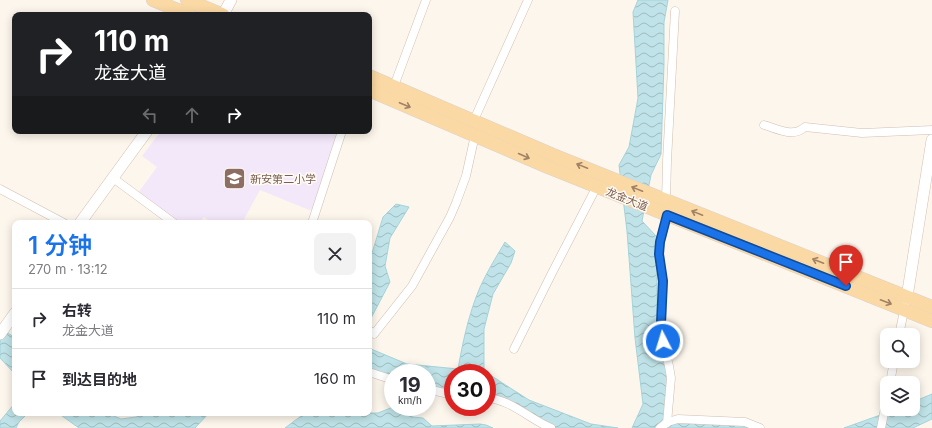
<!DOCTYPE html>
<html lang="zh">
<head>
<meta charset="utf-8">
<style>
	:root { --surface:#fff; --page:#f2f2f3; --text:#2b2b33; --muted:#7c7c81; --line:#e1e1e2; --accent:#1a73e8 }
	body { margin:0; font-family:Inter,"Noto Sans SC",sans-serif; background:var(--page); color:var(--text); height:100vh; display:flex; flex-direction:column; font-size:15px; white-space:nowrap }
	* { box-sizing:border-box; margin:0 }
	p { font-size:13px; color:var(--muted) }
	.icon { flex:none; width:22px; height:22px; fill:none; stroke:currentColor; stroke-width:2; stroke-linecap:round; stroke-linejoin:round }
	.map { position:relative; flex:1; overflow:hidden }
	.sheet { position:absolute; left:12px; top:220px; width:360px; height:196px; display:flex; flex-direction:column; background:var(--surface); border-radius:8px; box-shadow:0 2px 10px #0003 }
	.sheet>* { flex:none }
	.top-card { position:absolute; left:12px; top:12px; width:360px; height:122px; border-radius:8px; box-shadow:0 2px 10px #0003; background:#202124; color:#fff; overflow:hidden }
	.controls { position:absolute; left:880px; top:328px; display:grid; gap:8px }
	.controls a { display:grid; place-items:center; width:40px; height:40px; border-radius:8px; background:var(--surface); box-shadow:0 2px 10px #0003; font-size:20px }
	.speed { position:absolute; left:384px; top:364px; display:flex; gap:8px; font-size:20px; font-weight:700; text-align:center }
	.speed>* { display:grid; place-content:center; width:52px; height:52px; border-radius:50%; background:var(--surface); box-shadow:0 2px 10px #0003; line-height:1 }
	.speed small { font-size:10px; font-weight:400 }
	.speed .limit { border:6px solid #d22; background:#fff; color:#111 }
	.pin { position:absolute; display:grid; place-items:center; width:34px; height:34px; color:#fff; margin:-41px -17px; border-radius:50% 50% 50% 0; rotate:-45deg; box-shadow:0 0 4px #0007 }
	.pin .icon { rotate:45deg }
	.me { position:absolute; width:44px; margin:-22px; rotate:355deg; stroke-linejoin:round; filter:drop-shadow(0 0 3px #0008) }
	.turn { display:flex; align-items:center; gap:14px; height:84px; padding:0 16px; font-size:18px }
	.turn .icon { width:52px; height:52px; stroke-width:2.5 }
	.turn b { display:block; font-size:28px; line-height:34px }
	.lanes { display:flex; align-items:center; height:38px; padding:0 16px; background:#0003; justify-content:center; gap:20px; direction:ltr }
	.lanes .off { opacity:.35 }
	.round { display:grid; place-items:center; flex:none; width:42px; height:42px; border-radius:8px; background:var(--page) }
	.overview { display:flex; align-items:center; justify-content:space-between; height:68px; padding:0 16px }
	h1 { font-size:24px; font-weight:600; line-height:30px; color:var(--accent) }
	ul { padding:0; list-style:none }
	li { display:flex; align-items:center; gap:12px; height:60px; padding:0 16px; border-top:1px solid var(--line) }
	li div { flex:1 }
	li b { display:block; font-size:15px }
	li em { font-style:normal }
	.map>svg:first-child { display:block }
	.education { fill:#f3e8fa }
	.water { fill:url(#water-waves); stroke:#a5d3da }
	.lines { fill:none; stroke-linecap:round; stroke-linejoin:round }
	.street-casing { stroke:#d1beb0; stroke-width:9 }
	.secondary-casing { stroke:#d6c0b0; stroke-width:12 }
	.primary-casing { stroke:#dad1cd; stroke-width:14 }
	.street { stroke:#fff; stroke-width:8 }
	.secondary { stroke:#fff; stroke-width:11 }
	.primary { stroke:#fbd9a5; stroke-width:13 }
	.oneway { stroke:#a18267 }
	.route-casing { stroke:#114b97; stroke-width:10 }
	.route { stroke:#1a73e8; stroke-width:7 }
	.labels { text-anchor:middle; stroke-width:3; stroke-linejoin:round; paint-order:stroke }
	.education-label { font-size:11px; fill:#785e54; stroke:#fffaf3; text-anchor:start }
	.street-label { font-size:11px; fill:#7a5c4d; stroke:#fffaf3 }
</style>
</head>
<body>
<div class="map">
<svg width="932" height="428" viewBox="0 0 932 428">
	<defs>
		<pattern id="water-waves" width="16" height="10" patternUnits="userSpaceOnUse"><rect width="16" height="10" fill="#bfe3e8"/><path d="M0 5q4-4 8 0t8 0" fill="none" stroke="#a0bbbe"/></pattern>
	</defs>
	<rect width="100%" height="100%" fill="#fdf6ec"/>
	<path class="education" d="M161,131H337L313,209L309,210L260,190L242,223H212L204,217L199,223H178L138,193L157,167L142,156Z"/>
	<g class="water">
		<path d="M638,0H668L664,22V64L661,154L651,175L642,221L657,237V331L668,376L664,418L654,428H632L643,404L635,338L627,231L619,165L629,147L638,98L633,12Z"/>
		<path d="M396,204L409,207L390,238L385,266L390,282L369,322V263L383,217Z"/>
		<path d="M505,242L515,251L511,263L493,294L484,329V371L486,373H453V393L427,386V373H393V377L369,368V346L371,349L407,364L458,369C463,340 471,303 485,277C491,265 498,254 505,242Z"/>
		<path d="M0,327L15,338V374L0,358Z"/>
		<path d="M487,373L529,400L591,424L618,428H556L542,422L517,405L493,394H487Z"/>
		<path d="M932,394V419L913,428H844L897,409H913V402Z"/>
		<path d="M15,403V413H28L19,422L16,428H0V421Z"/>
		<path d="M393,407L399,409L413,417L423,418L432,426L480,424L486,425L493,428H285L305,413H378Z"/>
		<path d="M58,413H107L121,419L136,417L143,413H209L195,428H79Z"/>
		<path d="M677,422L737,424L751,428H663Z"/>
	</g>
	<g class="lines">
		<defs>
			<g id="street">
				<path d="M394,86L426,0"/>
				<path d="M474,120L528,0"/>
				<path d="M764,125C778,129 793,138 805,127L862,133L932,130"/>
				<path d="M113,178L174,223"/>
				<path d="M0,189L64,223"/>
				<path d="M666,201L667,161L675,11"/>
				<path d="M312,223L342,131"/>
				<path d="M369,330L374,334L412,286L450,217L456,203L466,176L475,135"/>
				<path d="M899,335L905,306"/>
				<path d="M514,349L552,273L597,186"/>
				<path d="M369,372L393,380"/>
				<path d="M890,383L894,361"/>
				<path d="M427,389L453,395"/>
				<path d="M487,398C512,400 529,419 551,428"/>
				<path d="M667,423L671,378L669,366L661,333L663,281L659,254L660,242L667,215"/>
				<path d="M660,428L668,422L678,419L745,422L760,428"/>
				<path d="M881,428L887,398"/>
			</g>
			<g id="secondary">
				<path d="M223,15L231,0"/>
				<path d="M80,223L147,131"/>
				<path d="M907,297L932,140"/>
				<path d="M0,334L15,313"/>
			</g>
			<g id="primary">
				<path d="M153,0L190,15"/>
				<path d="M187,0L223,15"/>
				<path d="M369,76L553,155L932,307"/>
				<path d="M369,90L548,167L932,321"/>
			</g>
		</defs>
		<use href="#street" class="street-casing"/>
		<use href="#secondary" class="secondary-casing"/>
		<use href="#primary" class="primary-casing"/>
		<use href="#street" class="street"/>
		<use href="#secondary" class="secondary"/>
		<use href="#primary" class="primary"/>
	</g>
	<defs><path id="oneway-shaft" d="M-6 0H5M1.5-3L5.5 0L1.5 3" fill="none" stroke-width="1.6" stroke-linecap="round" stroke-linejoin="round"/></defs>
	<g class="oneway">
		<use href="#oneway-shaft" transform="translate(405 105) rotate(23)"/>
		<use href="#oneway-shaft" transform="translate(524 156) rotate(24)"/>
		<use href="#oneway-shaft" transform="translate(582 166) rotate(-158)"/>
		<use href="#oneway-shaft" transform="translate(637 189) rotate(-158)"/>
		<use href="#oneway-shaft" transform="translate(697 213) rotate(-158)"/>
		<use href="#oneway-shaft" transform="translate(818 261) rotate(-159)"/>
		<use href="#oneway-shaft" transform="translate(886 302) rotate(21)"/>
	</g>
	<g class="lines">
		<defs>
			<path id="route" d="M663,341L661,323L663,281L659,254L660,242L667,215L846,286"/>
		</defs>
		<use href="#route" class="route-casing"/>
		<use href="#route" class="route"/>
	</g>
	<defs>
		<symbol id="school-square" viewBox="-11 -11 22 22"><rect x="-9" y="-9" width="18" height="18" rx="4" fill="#8d6e63" stroke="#fffaf3"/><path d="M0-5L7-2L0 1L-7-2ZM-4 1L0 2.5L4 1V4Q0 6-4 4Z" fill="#fff"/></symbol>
	</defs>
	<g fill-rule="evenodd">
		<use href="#school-square" x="222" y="166" width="25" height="25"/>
	</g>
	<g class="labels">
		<g class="education-label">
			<text x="250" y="183">新安第二小学</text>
		</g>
		<g class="street-label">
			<text transform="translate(627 199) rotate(22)" y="4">龙金大道</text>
		</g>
	</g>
</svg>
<div class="controls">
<a><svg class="icon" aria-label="search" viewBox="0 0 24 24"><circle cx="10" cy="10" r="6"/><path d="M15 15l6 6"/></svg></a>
<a><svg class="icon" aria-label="layers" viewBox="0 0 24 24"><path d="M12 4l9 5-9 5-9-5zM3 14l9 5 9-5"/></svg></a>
</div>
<div class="speed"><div>19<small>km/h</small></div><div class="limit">30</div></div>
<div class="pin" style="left:846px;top:286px;background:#d93025"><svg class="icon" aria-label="arrive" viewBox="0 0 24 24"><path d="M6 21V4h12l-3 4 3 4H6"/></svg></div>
<svg class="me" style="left:663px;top:341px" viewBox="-20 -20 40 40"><circle r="17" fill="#1a73e8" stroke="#fff" stroke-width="3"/><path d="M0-11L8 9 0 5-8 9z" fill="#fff"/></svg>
<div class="top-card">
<div class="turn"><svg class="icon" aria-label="right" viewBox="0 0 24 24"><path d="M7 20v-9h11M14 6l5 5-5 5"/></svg><div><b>110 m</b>龙金大道</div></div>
<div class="lanes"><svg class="icon off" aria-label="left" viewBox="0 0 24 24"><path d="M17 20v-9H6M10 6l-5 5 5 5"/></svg><svg class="icon off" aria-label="ahead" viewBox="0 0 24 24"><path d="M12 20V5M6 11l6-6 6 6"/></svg><svg class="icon" aria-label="right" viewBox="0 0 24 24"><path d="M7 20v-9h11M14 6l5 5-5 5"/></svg></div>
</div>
<section class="sheet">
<div class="overview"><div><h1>1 分钟</h1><p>270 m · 13:12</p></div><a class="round"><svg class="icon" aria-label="close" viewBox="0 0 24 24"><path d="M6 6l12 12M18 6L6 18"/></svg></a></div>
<ul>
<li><svg class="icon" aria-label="right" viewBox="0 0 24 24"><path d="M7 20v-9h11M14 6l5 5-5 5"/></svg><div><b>右转</b><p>龙金大道</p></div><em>110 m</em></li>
<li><svg class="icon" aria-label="arrive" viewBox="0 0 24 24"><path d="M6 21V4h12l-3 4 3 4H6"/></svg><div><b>到达目的地</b></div><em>160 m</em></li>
</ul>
</section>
</div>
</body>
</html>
